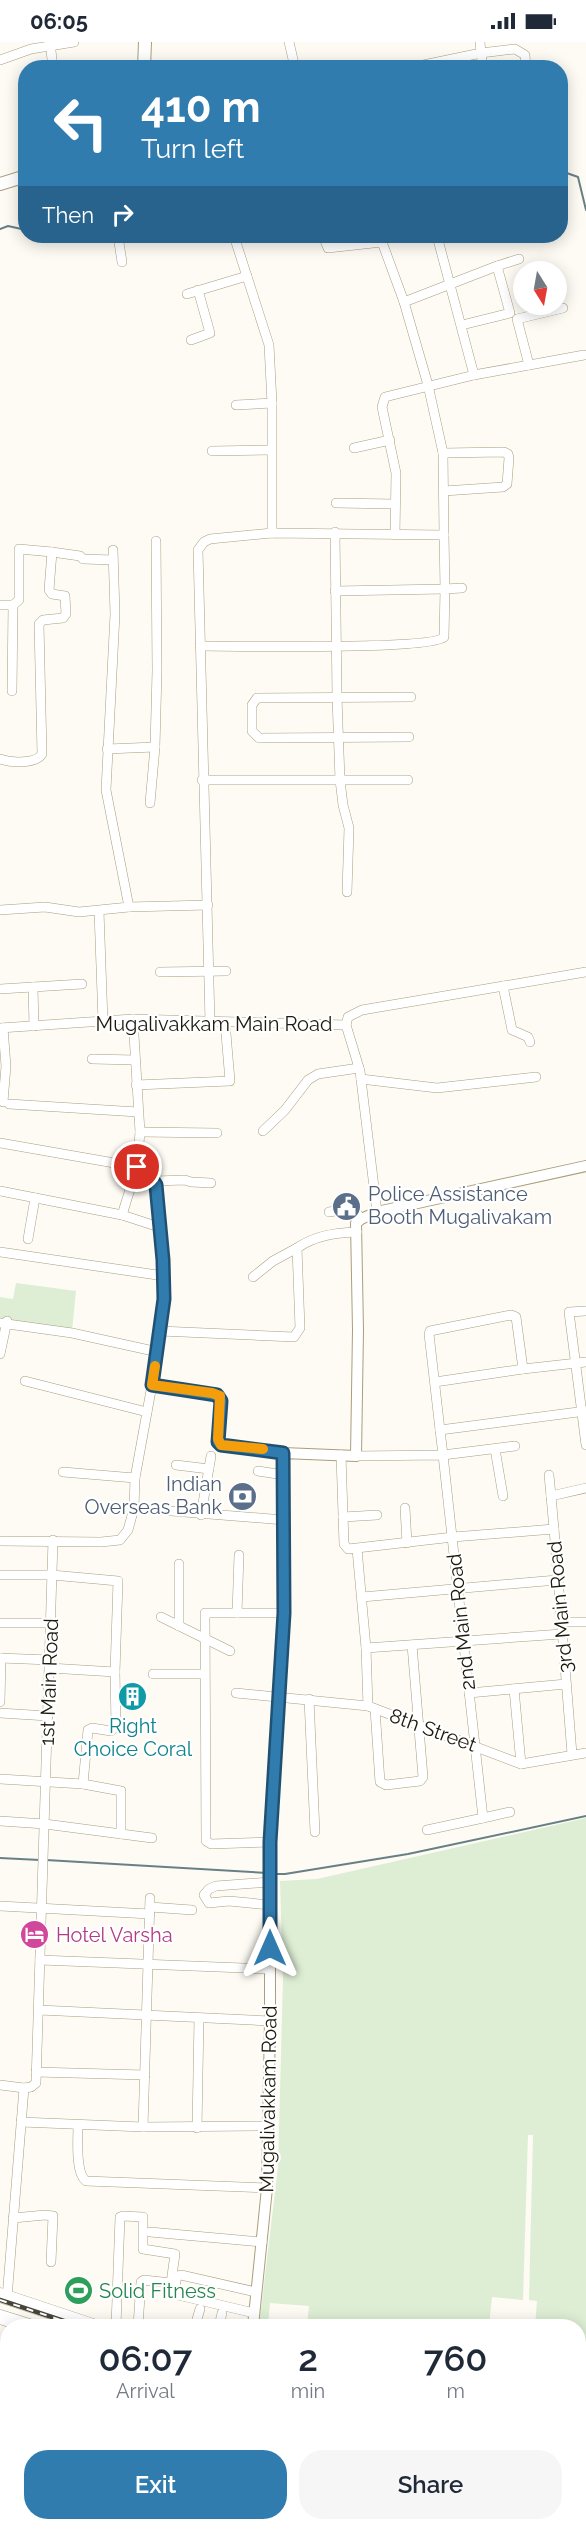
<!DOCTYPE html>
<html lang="en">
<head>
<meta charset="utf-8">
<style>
	:root { --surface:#fff; --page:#f6f6f7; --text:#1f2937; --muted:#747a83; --accent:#317caf }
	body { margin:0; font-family:Raleway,sans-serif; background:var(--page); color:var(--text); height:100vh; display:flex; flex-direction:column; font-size:22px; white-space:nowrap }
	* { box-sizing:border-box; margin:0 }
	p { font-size:20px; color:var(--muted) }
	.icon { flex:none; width:33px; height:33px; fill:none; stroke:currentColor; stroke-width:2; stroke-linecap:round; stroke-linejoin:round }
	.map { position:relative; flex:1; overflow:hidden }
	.panel { position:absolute; left:0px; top:2277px; width:586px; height:212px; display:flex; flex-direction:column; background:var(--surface); border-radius:24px 24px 0 0; box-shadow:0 3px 15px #0003 }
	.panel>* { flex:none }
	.hud { position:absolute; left:18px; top:18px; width:550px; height:183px; border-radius:24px; box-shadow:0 3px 15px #0003; background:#317caf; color:#fff; overflow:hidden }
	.needle { width:39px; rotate:169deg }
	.fabs { position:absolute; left:513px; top:219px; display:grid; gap:12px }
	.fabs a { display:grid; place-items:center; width:54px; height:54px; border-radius:50%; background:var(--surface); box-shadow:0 3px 15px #0003; font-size:30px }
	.pin { position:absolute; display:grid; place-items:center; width:51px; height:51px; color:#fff; margin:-26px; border:3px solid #fff; border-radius:50%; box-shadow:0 2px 6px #0007 }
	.me { position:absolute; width:66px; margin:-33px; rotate:0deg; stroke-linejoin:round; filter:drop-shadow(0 0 4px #0008) }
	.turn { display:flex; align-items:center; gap:21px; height:126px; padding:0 24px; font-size:27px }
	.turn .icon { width:78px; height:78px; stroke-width:2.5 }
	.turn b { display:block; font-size:42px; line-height:51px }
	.then { display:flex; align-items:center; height:57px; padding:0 24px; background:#0003; gap:12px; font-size:22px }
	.eta { display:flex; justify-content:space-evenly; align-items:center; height:102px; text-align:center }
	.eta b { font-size:36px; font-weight:600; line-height:42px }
	.action { display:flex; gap:12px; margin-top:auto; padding:12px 24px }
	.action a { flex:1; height:69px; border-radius:24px; background:var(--accent); color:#fff; font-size:24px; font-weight:600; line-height:69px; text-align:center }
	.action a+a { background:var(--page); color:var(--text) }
	.status { display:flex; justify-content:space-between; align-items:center; height:42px; padding:0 30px; background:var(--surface); direction:ltr }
	.status svg { height:16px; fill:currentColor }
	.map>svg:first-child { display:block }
	.green { fill:#ddeed4 }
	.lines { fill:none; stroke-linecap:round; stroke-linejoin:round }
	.stream { stroke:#688085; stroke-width:2 }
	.minor-casing { stroke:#a99e7d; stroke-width:10 }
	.tertiary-casing { stroke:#a99e7d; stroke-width:12 }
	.secondary-casing { stroke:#a99e7d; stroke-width:14 }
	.primary-casing { stroke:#a99e7d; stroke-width:15 }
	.minor { stroke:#fff; stroke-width:9 }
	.tertiary { stroke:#fff; stroke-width:10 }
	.secondary { stroke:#fff; stroke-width:12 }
	.primary { stroke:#fff; stroke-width:14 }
	.rail-casing { stroke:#474438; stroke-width:4.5 }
	.rail { stroke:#fff; stroke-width:2; stroke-dasharray:7; stroke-linecap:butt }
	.route-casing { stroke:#205172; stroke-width:15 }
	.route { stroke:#317caf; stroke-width:10 }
	.slow { stroke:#f59e0b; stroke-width:10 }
	.labels { text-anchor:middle; stroke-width:4.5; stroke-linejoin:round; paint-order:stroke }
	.street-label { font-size:20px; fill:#1d190c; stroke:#fff }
	.service-label { font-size:20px; fill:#4e5e75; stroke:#fff; text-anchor:start }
	.culture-label { font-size:20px; fill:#0d838f; stroke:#fff }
	.hotel-label { font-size:20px; fill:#b23c85; stroke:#fff; text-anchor:start }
	.leisure-label { font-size:20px; fill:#27864d; stroke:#fff; text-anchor:start }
</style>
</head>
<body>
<div class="status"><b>06:05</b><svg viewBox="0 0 49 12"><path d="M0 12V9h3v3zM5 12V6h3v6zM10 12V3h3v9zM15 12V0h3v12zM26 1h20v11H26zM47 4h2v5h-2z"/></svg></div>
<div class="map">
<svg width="586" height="2488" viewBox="0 0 586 2488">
	<rect width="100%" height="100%" fill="#fdfbf4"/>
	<g class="green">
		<path d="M16,1241L76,1249L72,1289L0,1276V1255L13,1257Z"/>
		<path d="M586,1776V2443L579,2441V2284H535L537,2259L529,2258L533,2093H528L523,2258L492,2255L489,2284H307L309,2264L270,2261L268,2284H259L278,2125L283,1937L280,1839L317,1837Z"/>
		<path d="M280,2481H325L323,2488H278Z"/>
	</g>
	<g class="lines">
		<g class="stream">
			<path d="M561,129L578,135L586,168"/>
			<path d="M0,187L8,184L26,188"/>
			<path d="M0,1816L40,1818"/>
			<path d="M46,1818L268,1831"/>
			<path d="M274,1832H285L408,1812L586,1774"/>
		</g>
		<defs>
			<g id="minor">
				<path d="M50,0L53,26"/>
				<path d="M289,0L295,26"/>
				<path d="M0,18L31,7L74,0"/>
				<path d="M409,26L481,11L480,0"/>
				<path d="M483,26L481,11L515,7L525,13L526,26"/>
				<path d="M118,194L122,220"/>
				<path d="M178,194H182"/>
				<path d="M234,194L269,303L272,361V491"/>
				<path d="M437,194L474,333"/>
				<path d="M497,224L519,217"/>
				<path d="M187,252L247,234"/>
				<path d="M404,260L497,224L510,271L462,283"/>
				<path d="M191,298L210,291L198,248"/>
				<path d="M529,323L517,277L563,266"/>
				<path d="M236,363L272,361"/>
				<path d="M354,406L390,398"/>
				<path d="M212,409L271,408"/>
				<path d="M443,411L504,410L508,412L509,416L507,442L503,445L444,449"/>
				<path d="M336,461L395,462"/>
				<path d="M395,493L396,431L382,365L385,355L474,333L584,313"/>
				<path d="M335,549L445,547L444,493"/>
				<path d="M0,563H13L12,649"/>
				<path d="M13,563L19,558V507L52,510"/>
				<path d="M200,604C231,604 433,608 444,595L445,547L462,546"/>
				<path d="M409,695L259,696L252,689V663L257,656L411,655"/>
				<path d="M107,707L155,705L157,629L156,499"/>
				<path d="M0,717C11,721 36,722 42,712L39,582L43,578L63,576L66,572L65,554L52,552L49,548L52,510L80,514L83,517L113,518"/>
				<path d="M202,738H340L337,655L335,490"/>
				<path d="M150,761L155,705"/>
				<path d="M347,850L349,786L343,763L340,738H408"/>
				<path d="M129,865L208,863"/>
				<path d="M0,868L45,865L79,870L129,865L106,748L115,572L113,508"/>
				<path d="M99,869L103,980"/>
				<path d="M160,930L226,929"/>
				<path d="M503,944L512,988L528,995L530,1000"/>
				<path d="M33,945L34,984"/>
				<path d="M0,947L82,942"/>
				<path d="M210,980L198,508L204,500L210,497L272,491L444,493L443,411L428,343L404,260L382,200L328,206L323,194"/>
				<path d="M346,983L348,975L362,968L586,930"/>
				<path d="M0,986L133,977L346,983L360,1029L377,1170"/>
				<path d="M92,1017L135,1018"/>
				<path d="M361,1037L437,1046L536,1035"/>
				<path d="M136,1043L230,1039L225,980"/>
				<path d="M3,1060L6,1024L3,986"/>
				<path d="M9,1062L138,1070"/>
				<path d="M263,1089L285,1068L308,1038L318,1032L359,1026"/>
				<path d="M140,1090L217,1091"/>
				<path d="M0,1101L137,1125L122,1173"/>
				<path d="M155,1139L185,1138L191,1140L211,1141"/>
				<path d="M0,1149L122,1173L159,1185"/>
				<path d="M329,1170L353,1166L361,1177"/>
				<path d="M28,1197L35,1156"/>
				<path d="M0,1210L164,1234"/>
				<path d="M253,1235L273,1219L297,1206"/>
				<path d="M586,1269L569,1270L586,1403"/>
				<path d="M0,1281L72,1291L158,1310"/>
				<path d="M160,1289L294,1295L300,1286L297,1206C316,1193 335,1191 357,1190"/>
				<path d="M0,1312L7,1279"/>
				<path d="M523,1327L586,1320"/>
				<path d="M25,1339L147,1370"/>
				<path d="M435,1340L523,1327L516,1275L511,1273L430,1289L429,1292L440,1388"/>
				<path d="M152,1343L217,1353L221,1359L218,1400L221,1403L283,1411"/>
				<path d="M515,1404L443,1413L440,1388L586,1369"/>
				<path d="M495,1407L503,1454"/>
				<path d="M341,1413L344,1502L348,1507L453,1495L554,1487L572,1712"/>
				<path d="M356,1414L443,1413L483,1776L427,1788"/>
				<path d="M176,1423L209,1427"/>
				<path d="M258,1429L284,1433"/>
				<path d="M63,1430L135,1436"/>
				<path d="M549,1433L551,1454"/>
				<path d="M134,1466L284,1478"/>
				<path d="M405,1466L407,1501"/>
				<path d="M201,1473L211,1414"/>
				<path d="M343,1475L377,1473"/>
				<path d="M554,1487L551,1454L586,1446"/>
				<path d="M0,1499L101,1500L120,1498L128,1488L134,1466L135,1436L158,1310L164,1257L163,1218L156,1143L149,1132L137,1125L140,1090L133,977"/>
				<path d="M357,1507L366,1606L368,1664"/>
				<path d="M179,1522V1584"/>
				<path d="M0,1533H52L118,1539L115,1630"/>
				<path d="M362,1555L557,1538"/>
				<path d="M237,1571L239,1513"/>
				<path d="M161,1575L230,1609"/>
				<path d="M561,1580H586"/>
				<path d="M0,1581H51"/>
				<path d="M366,1606L562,1592"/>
				<path d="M0,1616L50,1618"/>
				<path d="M153,1632H204"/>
				<path d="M514,1647L521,1722"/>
				<path d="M236,1651L368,1664L521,1722L586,1711"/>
				<path d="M469,1651L566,1642"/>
				<path d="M309,1657L315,1790"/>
				<path d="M0,1660L1,1616"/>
				<path d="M375,1667L380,1740L386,1743L420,1739L423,1735L412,1603"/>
				<path d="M0,1671L48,1674"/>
				<path d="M0,1737L83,1742L88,1688L92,1686L111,1689L116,1684L115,1630L50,1626"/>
				<path d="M83,1742L121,1749V1792"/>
				<path d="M483,1776L510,1770"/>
				<path d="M0,1779L45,1782L152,1796"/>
				<path d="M270,1800L211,1802L206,1799L205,1571H284"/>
				<path d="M270,1840L216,1844L209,1847L204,1853L209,1861L229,1859L270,1863"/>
				<path d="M0,1864L150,1872"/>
				<path d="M150,1865L192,1868"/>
				<path d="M40,1918L270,1927"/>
				<path d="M39,1968L270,1979"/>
				<path d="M36,2030L145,2033"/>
				<path d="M0,2043L24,2046"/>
				<path d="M21,2080L143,2085L267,2084"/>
				<path d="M78,2083C78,2097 75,2131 86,2139L267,2146"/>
				<path d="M143,2085L150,1856"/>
				<path d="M197,2086L199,1976"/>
				<path d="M13,2176L45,2173L53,2174L51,2220"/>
				<path d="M150,2190L262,2200"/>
				<path d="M7,2256L24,2046L31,2045L36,2041L53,1498"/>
				<path d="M254,2271L178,2253L174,2249L177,2234L181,2233L256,2250"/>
				<path d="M116,2284L120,2175L123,2174L143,2175V2207L175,2212L171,2241L144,2238L141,2240L138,2284"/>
				<path d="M195,2284L200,2267"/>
				<path d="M219,2284L222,2271"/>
				<path d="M0,2405L8,2406"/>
				<path d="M0,2457H8"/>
				<path d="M46,2488L47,2481"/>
				<path d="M143,2488L144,2481"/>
			</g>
			<g id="tertiary">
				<path d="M253,2284L267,2146L270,1979V1800L284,1571L283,1411L356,1414L358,1288L356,1181L361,1177L377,1170L586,1124"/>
				<path d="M0,2378L8,2377"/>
			</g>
			<g id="secondary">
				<path d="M144,26L145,0"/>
				<path d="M0,142L26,134"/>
			</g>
			<g id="primary">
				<path d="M0,2253L93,2284"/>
				<path d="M0,2275L29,2284"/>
				<path d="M579,2448L586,2451"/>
				<path d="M579,2469L586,2471"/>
			</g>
		</defs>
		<use href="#minor" class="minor-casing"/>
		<use href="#tertiary" class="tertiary-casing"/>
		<use href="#secondary" class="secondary-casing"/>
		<use href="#primary" class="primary-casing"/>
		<use href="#minor" class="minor"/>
		<use href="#tertiary" class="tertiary"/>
		<use href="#secondary" class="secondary"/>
		<use href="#primary" class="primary"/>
		<defs>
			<g id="rail">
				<path d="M0,2258L79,2284"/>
				<path d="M579,2453L586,2455"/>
			</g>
		</defs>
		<use href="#rail" class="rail-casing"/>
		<use href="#rail" class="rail"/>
	</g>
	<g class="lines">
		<defs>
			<path id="route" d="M137,1125L149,1132L156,1143L163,1218L164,1257L152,1343L217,1353L221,1359L218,1400L221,1403L283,1411L284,1571L270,1800V1906"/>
		</defs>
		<use href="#route" class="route-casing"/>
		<use href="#route" class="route"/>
		<path class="slow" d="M155,1324L152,1343L212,1351L220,1354L218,1397L221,1403L263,1407"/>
	</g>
	<defs>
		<symbol id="civic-disc" viewBox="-11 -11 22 22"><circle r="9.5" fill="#5c6f8a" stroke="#fff"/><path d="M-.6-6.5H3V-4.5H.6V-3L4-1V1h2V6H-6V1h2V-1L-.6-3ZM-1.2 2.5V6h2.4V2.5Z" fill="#fff"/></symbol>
		<symbol id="bank-disc" viewBox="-11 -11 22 22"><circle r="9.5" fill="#5c6f8a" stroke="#fff"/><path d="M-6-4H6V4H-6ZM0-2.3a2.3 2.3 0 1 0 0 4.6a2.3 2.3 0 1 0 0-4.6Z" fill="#fff"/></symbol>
		<symbol id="building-disc" viewBox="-11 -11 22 22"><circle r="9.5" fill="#0f9aa8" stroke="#fff"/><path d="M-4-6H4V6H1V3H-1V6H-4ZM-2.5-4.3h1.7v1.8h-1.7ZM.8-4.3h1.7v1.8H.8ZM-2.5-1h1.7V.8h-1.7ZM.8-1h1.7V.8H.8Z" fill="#fff"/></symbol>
		<symbol id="hotel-disc" viewBox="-11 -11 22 22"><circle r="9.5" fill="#d1479c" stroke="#fff"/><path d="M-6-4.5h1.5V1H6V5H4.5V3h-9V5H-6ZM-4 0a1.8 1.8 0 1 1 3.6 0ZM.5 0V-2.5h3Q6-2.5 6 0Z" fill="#fff"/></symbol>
		<symbol id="stadium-disc" viewBox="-11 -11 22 22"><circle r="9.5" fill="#2e9e5b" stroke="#fff"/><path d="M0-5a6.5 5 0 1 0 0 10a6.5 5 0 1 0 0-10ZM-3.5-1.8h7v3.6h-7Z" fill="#fff"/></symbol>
	</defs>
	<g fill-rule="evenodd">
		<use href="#civic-disc" x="330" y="1148" width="33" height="33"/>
		<use href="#bank-disc" x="226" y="1438" width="33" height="33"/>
		<use href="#building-disc" x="116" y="1638" width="33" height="33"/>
		<use href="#hotel-disc" x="18" y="1876" width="33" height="33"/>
		<use href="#stadium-disc" x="62" y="2232" width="33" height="33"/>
	</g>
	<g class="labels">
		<g class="street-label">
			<text x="214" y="989">Mugalivakkam Main Road</text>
			<text transform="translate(560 1565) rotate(-95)" y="7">3rd Main Road</text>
			<text transform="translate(461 1580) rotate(-96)" y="7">2nd Main Road</text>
			<text transform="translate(49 1640) rotate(-88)" y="7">1st Main Road</text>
			<text transform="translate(433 1688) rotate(20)" y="7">8th Street</text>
			<text transform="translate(268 2057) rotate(-89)" y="7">Mugalivakkam Road</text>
		</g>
		<g class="service-label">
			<text x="368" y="1159">Police Assistance<tspan x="368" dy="23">Booth Mugalivakam</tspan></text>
			<text x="222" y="1449" text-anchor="end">Indian<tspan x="222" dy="23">Overseas Bank</tspan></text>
		</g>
		<g class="culture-label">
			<text x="133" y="1691">Right<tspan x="133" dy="23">Choice Coral</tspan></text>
		</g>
		<g class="hotel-label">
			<text x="56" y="1900">Hotel Varsha</text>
		</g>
		<g class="leisure-label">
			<text x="99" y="2256">Solid Fitness</text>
		</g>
	</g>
</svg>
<div class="fabs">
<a><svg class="needle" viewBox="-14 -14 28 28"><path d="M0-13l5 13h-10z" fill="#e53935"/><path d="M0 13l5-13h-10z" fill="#747a83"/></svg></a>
</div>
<div class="pin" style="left:137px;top:1125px;background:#d93025"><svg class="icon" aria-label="arrive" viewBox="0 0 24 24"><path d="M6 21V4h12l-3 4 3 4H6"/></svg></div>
<svg class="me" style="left:270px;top:1906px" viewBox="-20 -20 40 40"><path d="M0-17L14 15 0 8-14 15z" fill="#317caf" stroke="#fff" stroke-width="4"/></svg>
<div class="hud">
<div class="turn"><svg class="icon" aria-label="left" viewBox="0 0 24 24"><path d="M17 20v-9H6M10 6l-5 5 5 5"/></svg><div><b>410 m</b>Turn left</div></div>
<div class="then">Then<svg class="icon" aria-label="right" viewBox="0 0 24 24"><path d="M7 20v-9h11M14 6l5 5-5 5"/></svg></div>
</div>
<section class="panel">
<div class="eta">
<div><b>06:07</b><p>Arrival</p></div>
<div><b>2</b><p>min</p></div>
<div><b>760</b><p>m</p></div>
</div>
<div class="action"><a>Exit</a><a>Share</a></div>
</section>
</div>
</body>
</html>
